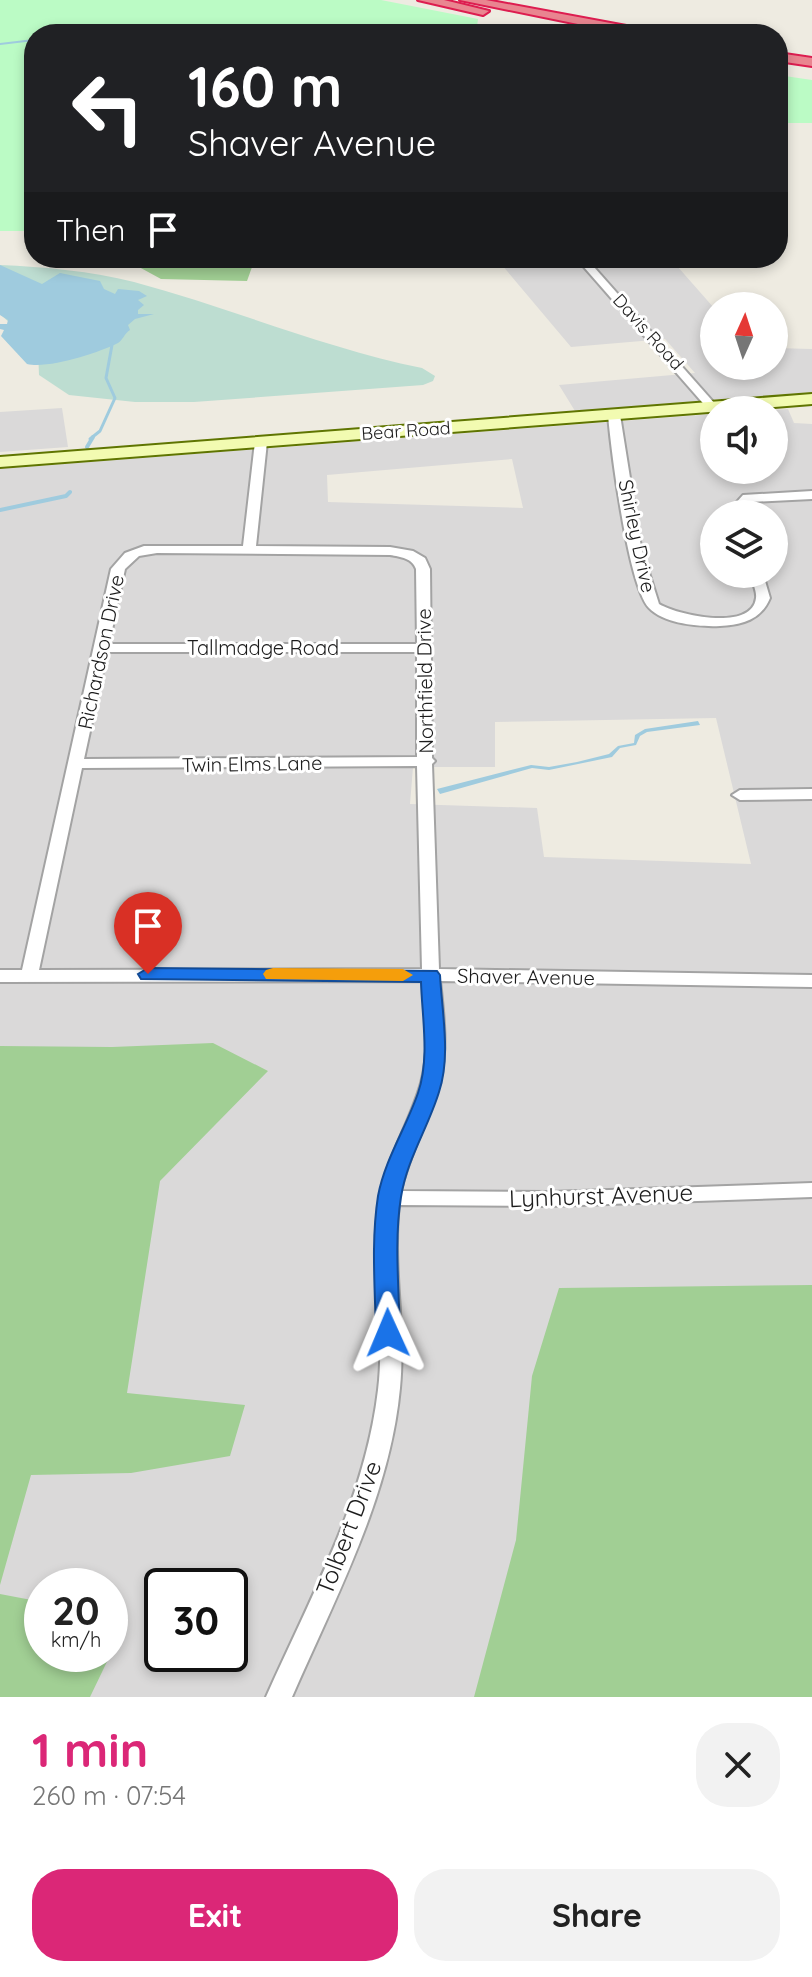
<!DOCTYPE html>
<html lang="en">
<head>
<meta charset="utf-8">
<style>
	:root { --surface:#fff; --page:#f2f2f2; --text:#222; --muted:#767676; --accent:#db2777 }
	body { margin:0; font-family:Quicksand,sans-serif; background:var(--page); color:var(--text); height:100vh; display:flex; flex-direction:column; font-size:30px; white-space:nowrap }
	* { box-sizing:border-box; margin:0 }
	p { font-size:26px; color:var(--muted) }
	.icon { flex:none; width:44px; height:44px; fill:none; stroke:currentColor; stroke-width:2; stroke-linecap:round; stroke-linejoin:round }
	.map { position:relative; height:1697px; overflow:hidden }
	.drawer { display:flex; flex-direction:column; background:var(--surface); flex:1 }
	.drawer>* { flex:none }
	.guide { position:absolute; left:24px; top:24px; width:764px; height:244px; border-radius:32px; box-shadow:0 4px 12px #0003; background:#202124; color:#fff; overflow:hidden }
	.needle { width:52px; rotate:3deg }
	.buttons { position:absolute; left:700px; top:292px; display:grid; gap:16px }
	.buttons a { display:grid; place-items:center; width:88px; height:88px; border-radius:50%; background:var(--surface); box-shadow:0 4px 12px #0003; font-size:40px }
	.speed { position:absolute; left:24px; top:1568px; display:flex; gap:16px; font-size:40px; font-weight:700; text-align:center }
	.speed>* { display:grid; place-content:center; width:104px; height:104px; border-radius:50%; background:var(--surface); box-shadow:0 4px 12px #0003; line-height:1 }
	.speed small { font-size:20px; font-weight:400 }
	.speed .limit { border:4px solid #111; border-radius:12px; background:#fff; color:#111 }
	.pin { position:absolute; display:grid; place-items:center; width:68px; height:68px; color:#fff; margin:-82px -34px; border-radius:50% 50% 50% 0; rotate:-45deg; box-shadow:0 0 8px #0007 }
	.pin .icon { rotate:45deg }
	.me { position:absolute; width:88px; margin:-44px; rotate:359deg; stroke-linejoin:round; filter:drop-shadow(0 0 6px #0008) }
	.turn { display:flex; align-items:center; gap:28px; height:168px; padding:0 32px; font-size:36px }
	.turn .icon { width:104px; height:104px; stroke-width:2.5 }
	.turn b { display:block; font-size:56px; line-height:68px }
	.then { display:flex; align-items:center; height:76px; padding:0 32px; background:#0003; gap:16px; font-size:30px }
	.round { display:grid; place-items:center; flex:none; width:84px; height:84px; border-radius:32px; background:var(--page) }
	.summary { display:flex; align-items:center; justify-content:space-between; height:136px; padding:0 32px }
	h1 { font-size:48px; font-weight:700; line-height:60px; color:var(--accent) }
	.action { display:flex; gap:16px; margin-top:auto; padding:16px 32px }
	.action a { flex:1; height:92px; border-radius:32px; background:var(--accent); color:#fff; font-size:32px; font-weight:700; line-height:92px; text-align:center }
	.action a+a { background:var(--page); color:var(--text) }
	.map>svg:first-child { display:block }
	.residential { fill:#dad9d9; fill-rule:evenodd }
	.forest { fill:#a1cf94 }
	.wetland { fill:#bdddd1 }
	.park { fill:#bbfbc5 }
	.water { fill:#9fcbde }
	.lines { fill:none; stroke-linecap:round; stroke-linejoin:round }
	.stream-far2 { stroke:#9fcbde; stroke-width:2 }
	.stream-far1 { stroke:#9fcbde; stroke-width:3 }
	.stream { stroke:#9fcbde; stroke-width:4 }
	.minor-casing { stroke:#a3a3a3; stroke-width:4 }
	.secondary-casing { stroke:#5f7501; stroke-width:4 }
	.motorway-casing { stroke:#dd1d50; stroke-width:4 }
	.minor { fill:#fff; fill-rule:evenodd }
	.secondary { fill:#f2fbb1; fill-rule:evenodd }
	.motorway { fill:#e98590; fill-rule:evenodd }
	.route { fill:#1a73e8; stroke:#114b97; stroke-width:2 }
	.slow { fill:#f59e0b }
	.labels { text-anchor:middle; stroke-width:6; stroke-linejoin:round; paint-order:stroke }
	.far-street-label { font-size:18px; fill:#1c1c1c; stroke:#fff }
	.street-label { font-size:20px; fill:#1c1c1c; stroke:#fff }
	.near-street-label { font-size:24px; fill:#1c1c1c; stroke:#fff }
</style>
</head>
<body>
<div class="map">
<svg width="812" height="1697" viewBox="0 0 812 1697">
	<rect width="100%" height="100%" fill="#eeebe1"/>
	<g class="residential">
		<path d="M496,258H670L714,308V366H774V348L812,349V392L575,411L559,385L695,373L665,339L571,347Z"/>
		<path d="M62,408L68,447L0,452V412Z"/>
		<path d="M788,409L794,423L812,424V1697H0V469L714,414V470H774V410ZM512,459L523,508L328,502L327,475ZM714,514H774V574H714ZM716,718L751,864L544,857L537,808L410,804L413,767H495V722ZM42,1586H110V1654H42ZM162,1586H230V1654H162Z"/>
	</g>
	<g class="forest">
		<path d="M164,258H240V267H252L247,281L161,279L139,267Z"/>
		<path d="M213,1043L268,1071L160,1181L127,1393L245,1405L230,1456L131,1473L31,1475L0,1585V1046L112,1047Z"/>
		<path d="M812,1285V1697H474L516,1540L532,1376L559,1288Z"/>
		<path d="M0,1594L42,1602V1654H110V1614L128,1618L90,1697H0Z"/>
	</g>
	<path class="wetland" d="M0,265C44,267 91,271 134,282C231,308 324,348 422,368L435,376L433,381L423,385L194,402H135L69,395L39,375L38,349L0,314Z"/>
	<g class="park">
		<path d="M0,0H381L478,19L476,34H34V231H0Z"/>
		<path d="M778,75L812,80V123H778Z"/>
	</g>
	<g class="water">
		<path d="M0,265L42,284L60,273L100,281L104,289L115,294L118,289L139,291L147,296L138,300L144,305L138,310V314H154L135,319L128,325L130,330C124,334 123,340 118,343C98,353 49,369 27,364L1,336L4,330L0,329V324H7L8,320L0,315Z"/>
		<path d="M698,721L700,725L647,732L640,736L636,745L620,748L612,757L549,770L532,768L440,794L437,789L531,765L549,767L577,762L609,754L618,746L634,743L635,735L645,729Z"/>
	</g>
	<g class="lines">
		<path class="stream-far2" d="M0,44L34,40"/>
		<path class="stream-far1" d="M90,439L100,431L115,398L106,378L112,345"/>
		<g class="stream">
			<path d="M87,447L93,437"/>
			<path d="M0,510L66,496L70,492"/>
		</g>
		<defs>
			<g id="minor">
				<path d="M576,258H586L716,405V409H708Z"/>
				<path d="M614,412L620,415L641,547L659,604C677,615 752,632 756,598C757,591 752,581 749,574H763L770,598C761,620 742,625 720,626C700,627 664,624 649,608C628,586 611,449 608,415Z"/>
				<path d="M261,438L267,442L256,546L390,547L413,551L425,558L430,569L432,758L435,761L432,764L439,969L812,975V987L440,981C444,1016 448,1051 439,1086C428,1122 409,1154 401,1191L550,1192L812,1183V1197L550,1206L399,1205C392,1266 406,1327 400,1388C390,1497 335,1598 292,1697H266C310,1598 365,1500 378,1390C386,1326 369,1260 380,1197C387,1157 410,1122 421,1083C430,1050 426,1015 423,981L0,982V970H22L111,569L125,553L144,546H243L255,442ZM157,553L390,555C401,557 412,558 416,569L417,644H109L125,569L139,556ZM107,652H417V757L84,759ZM417,766L422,969L39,970L82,768Z"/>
				<path d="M812,491V499L750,502L746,506L745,514H733L734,505L743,495Z"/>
				<path d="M812,789V799L740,800L732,795L740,790Z"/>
			</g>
			<path id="secondary" d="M812,394V404L0,467V457Z"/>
			<g id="motorway">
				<path d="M418,0H444L489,11L483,15Z"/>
				<path d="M460,0H486L648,30L654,34H627Z"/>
				<path d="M778,53L812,58V66L778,61Z"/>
			</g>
		</defs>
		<use href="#minor" class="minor-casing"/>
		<use href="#secondary" class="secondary-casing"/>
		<use href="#motorway" class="motorway-casing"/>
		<use href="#minor" class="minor"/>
		<use href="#secondary" class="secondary"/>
		<use href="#motorway" class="motorway"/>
	</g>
	<path class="route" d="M148,968L437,971L440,975C442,1013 451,1056 439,1092C428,1128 407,1159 401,1197C394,1241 399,1288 400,1333L397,1340L388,1342L380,1340L376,1333C375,1288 371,1241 378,1196C385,1159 406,1128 418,1093C430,1058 422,1017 421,982L141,979L138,974Z"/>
	<path class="slow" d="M273,968L403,969L413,975L403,981L266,979L263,974L266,970Z"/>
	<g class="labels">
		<g class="far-street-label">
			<text transform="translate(648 332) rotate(48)" y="6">Davis Road</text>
			<text transform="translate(406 431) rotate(-4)" y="6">Bear Road</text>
		</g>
		<g class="street-label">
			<text transform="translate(637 536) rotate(78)" y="7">Shirley Drive</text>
			<text x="263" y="655">Tallmadge Road</text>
			<text transform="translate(101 652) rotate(-78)" y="7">Richardson Drive</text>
			<text transform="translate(425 681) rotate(-91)" y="7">Northfield Drive</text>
			<text transform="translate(252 764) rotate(-1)" y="7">Twin Elms Lane</text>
			<text transform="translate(526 977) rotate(1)" y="7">Shaver Avenue</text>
		</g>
		<g class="near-street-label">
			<text transform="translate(601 1196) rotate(-2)" y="8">Lynhurst Avenue</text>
			<text transform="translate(349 1528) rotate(-69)" y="8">Tolbert Drive</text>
		</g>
	</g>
</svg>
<div class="buttons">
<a><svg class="needle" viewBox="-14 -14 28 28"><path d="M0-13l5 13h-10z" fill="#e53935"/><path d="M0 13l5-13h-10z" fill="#767676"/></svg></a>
<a><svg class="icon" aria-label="sound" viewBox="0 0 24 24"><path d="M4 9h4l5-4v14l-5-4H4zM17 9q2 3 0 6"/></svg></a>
<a><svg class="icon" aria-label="layers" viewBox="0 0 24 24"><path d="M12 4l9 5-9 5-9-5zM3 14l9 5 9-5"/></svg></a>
</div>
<div class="speed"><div>20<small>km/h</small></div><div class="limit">30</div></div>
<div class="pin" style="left:148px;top:974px;background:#d93025"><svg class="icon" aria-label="arrive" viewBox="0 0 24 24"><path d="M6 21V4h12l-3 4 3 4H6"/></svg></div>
<svg class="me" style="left:388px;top:1333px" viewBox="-20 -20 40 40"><path d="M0-17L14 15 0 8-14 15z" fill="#1a73e8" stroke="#fff" stroke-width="4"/></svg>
<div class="guide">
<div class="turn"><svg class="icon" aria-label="left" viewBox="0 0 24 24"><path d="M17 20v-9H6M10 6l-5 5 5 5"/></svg><div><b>160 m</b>Shaver Avenue</div></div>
<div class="then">Then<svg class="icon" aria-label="arrive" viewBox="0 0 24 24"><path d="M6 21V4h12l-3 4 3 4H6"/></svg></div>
</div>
</div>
<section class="drawer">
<div class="summary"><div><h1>1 min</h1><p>260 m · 07:54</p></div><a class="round"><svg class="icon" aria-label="close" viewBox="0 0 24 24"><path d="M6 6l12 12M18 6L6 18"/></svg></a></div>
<div class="action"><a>Exit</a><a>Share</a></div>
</section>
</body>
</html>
